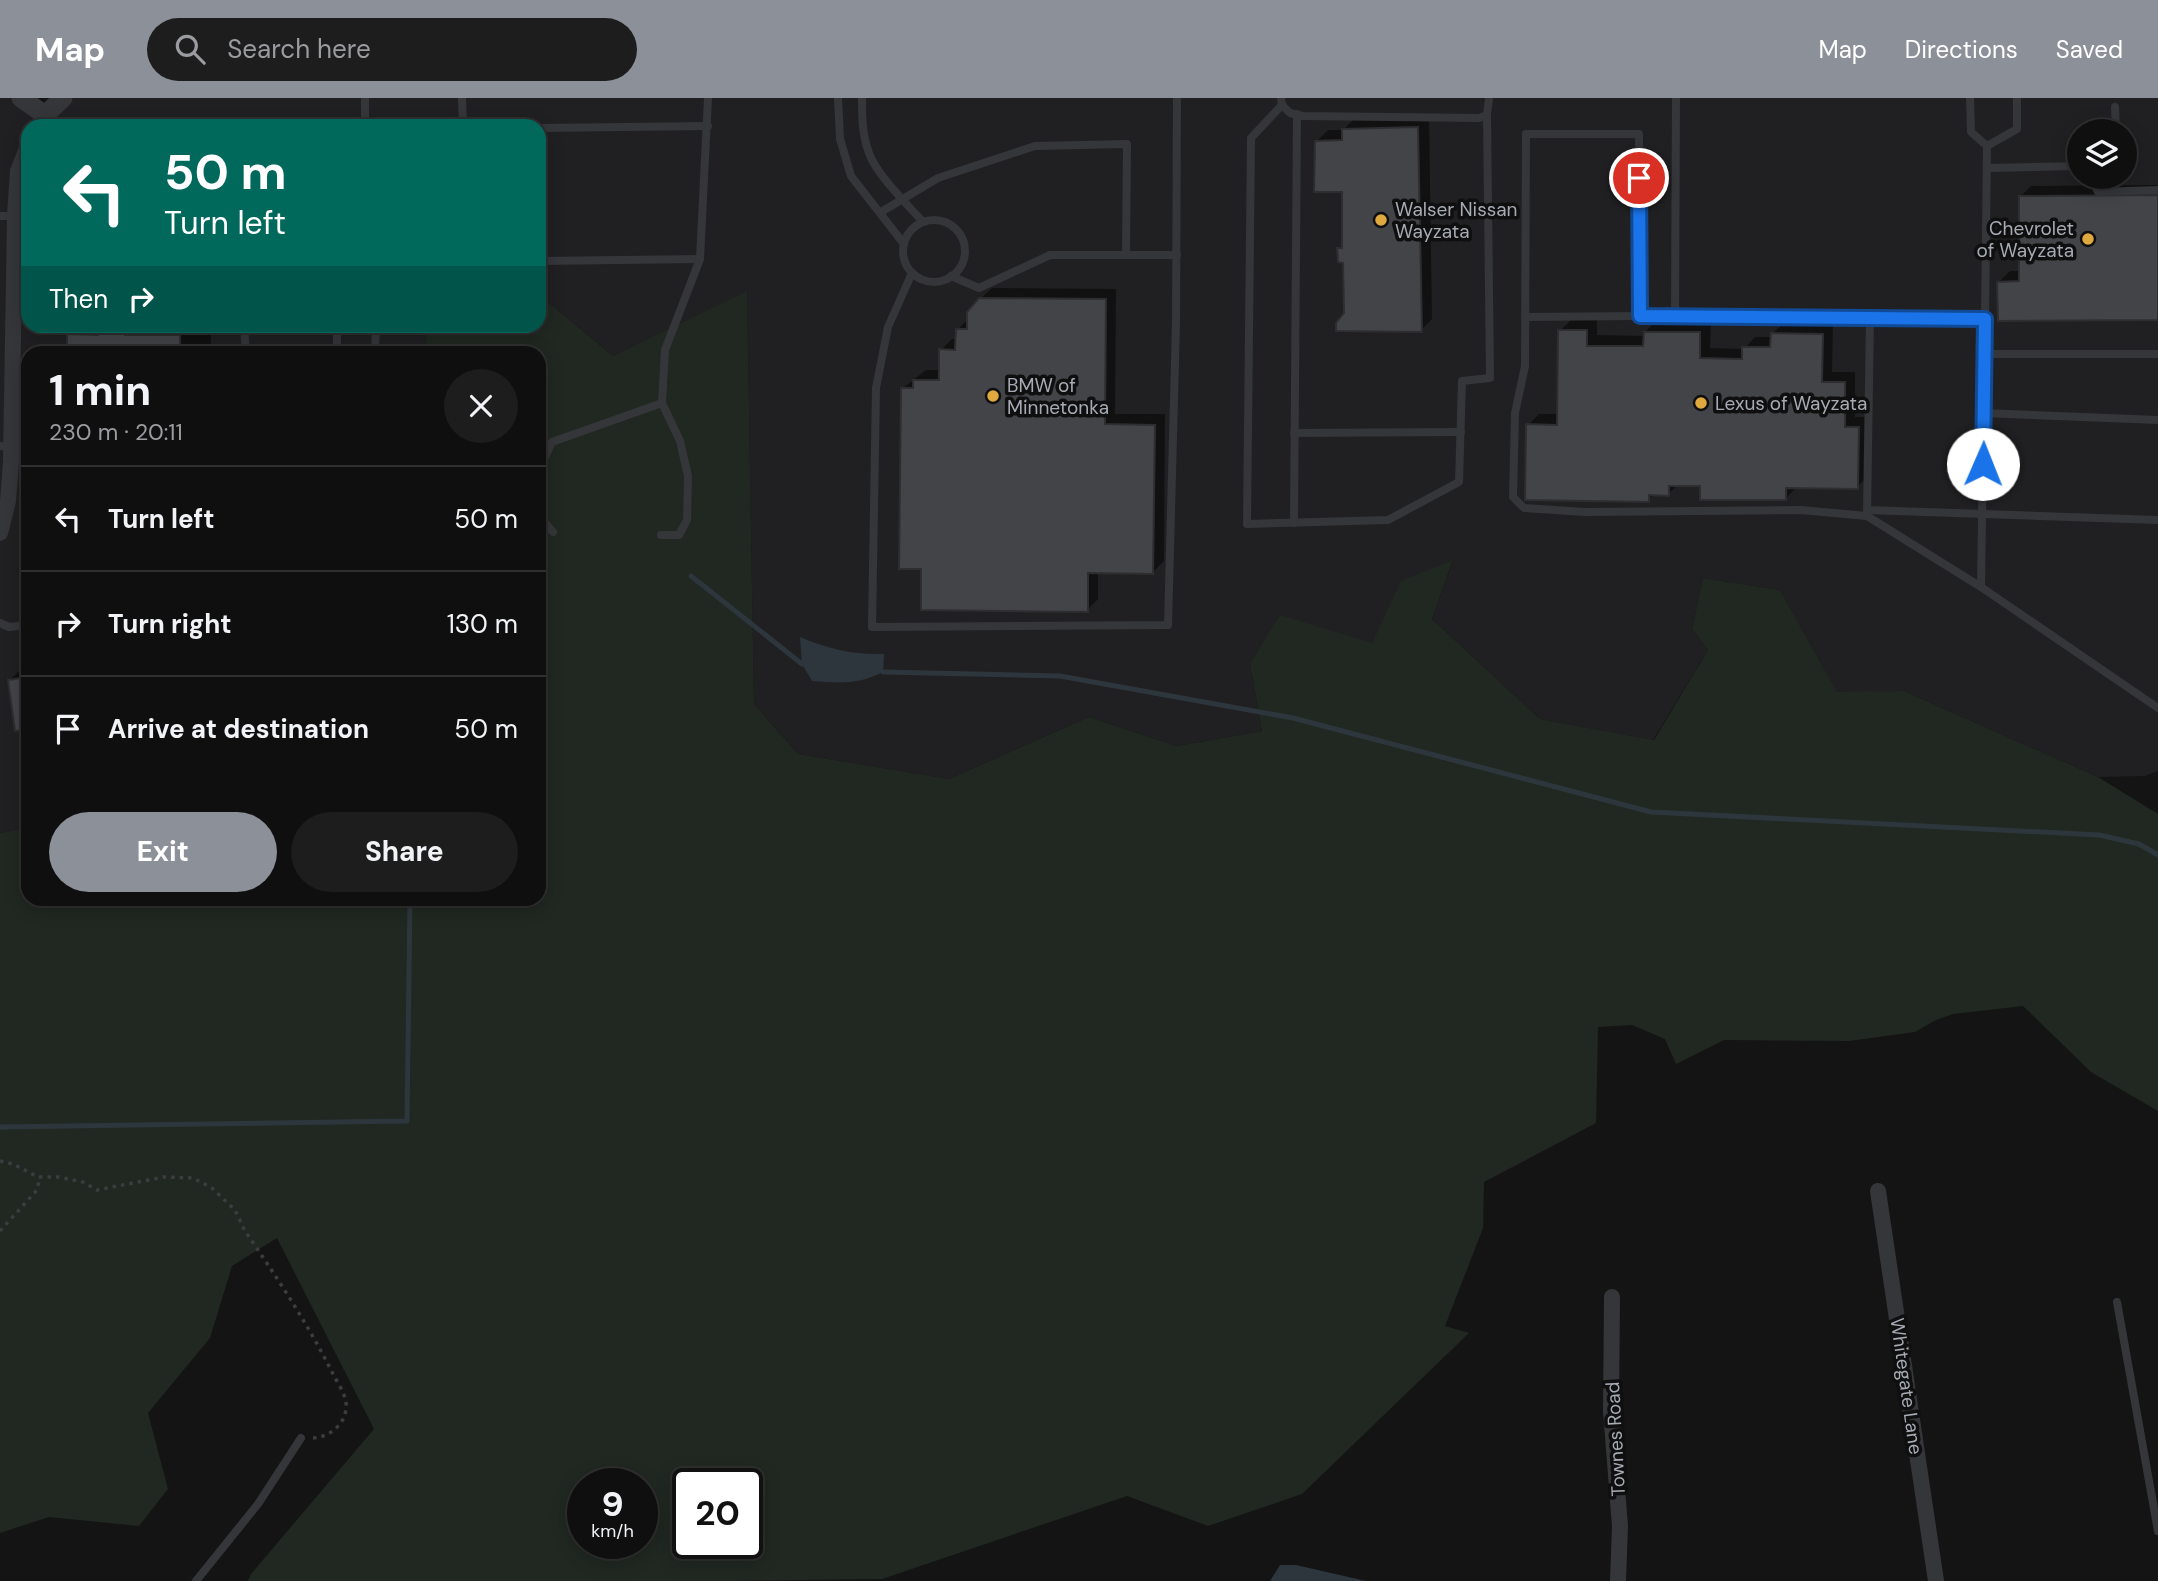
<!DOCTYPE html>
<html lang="en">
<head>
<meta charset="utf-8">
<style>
	:root { --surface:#0f0f10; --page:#1d1d1e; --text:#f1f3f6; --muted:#9b9c9f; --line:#2f2f30; --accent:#8c9099 }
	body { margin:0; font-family:"DM Sans",sans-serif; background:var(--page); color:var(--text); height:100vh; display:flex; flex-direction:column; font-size:26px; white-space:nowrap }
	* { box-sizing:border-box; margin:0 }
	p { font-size:23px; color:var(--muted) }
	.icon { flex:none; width:38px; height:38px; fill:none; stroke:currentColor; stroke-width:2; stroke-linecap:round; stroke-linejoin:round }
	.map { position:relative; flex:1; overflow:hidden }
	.sheet { position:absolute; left:21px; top:248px; width:525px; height:560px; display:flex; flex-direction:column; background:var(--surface); border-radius:21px; box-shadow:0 4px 18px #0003,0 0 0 2px var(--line) }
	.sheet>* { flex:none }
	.top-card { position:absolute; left:21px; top:21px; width:525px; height:214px; border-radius:21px; box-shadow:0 4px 18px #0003,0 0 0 2px var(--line); background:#00695c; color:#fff; overflow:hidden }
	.tools { position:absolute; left:2067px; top:21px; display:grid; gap:14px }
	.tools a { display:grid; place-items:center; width:70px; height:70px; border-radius:50%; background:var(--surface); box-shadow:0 4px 18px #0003,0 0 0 2px var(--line); font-size:35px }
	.speed { position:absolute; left:567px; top:1370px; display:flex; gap:14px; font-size:35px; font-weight:700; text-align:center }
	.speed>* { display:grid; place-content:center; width:91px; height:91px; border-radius:50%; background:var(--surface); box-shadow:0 4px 18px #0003,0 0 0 2px var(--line); line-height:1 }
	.speed small { font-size:18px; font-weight:400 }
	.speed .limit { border:4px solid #111; border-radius:10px; background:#fff; color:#111 }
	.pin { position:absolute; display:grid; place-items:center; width:60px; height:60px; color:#fff; margin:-30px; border:4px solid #fff; border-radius:50%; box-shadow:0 2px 7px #0007 }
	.me { position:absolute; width:77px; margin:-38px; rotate:1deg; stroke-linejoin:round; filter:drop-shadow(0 0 5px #0008) }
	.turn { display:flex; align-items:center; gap:24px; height:147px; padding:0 28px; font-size:32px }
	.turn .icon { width:91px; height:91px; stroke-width:2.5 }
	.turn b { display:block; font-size:49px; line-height:60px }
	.then { display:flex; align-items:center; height:66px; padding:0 28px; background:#0003; gap:14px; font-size:26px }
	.round { display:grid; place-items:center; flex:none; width:74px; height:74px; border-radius:37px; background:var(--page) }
	.headline { display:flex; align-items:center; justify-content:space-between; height:119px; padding:0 28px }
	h1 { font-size:42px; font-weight:700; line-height:52px }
	.primary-button { display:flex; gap:14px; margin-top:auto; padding:14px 28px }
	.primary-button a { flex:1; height:80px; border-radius:42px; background:var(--accent); color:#fff; font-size:28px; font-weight:700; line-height:80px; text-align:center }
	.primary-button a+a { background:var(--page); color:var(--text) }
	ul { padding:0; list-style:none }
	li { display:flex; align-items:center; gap:21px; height:105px; padding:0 28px; border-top:2px solid var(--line) }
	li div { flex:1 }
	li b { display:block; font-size:26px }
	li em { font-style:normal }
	header { display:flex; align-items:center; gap:42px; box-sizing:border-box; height:98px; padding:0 35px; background:var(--accent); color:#fff }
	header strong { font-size:33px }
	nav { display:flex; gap:38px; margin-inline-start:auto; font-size:24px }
	.search { width:490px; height:63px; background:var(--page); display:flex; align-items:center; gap:18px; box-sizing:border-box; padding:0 24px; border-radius:38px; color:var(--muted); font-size:26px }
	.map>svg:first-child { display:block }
	.built { fill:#202022; fill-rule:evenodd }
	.green { fill:#202821; fill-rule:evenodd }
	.water { fill:#2e363d }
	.shadow { fill:#0007 }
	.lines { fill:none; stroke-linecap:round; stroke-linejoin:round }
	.stream { stroke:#2e363d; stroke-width:5 }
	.building { fill:#434448; stroke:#2e2e31; stroke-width:2 }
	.path { stroke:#3b3d41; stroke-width:3.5; stroke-dasharray:3.5 5; stroke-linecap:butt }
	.service { stroke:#35363a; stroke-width:8 }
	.minor { stroke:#35363a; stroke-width:16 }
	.tertiary { stroke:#35363a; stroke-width:19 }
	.route-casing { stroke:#114b97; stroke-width:18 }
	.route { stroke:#1a73e8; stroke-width:12 }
	.poi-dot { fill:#e0a940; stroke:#0f0f10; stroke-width:2.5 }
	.labels { text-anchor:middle; stroke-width:7; stroke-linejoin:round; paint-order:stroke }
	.poi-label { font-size:19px; fill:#a7abb4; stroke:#0f0f10; text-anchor:start }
	.street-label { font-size:19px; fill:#a7abb4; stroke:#0f0f10 }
</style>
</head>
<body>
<header>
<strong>Map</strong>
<div class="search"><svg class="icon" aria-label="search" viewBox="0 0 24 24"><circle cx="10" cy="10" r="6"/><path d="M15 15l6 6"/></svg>Search here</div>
<nav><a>Map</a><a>Directions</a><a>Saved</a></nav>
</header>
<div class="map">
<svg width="2158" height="1483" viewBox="0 0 2158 1483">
	<rect width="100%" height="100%" fill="#141415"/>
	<path class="built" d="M0,0H21L45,17L63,0H2158V673L2145,678L2098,679L1904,593L1837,595L1780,492L1703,480L1692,531L1708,552L1653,642L1540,621L1432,521L1453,463L1401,484L1372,546L1250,566L1262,633L1177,648L1089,619L949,681L798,656L754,606L747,194L613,258L549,205L539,204V28H28V228H427L425,255L28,256V730L0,735ZM2079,33H2124V79H2079Z"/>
	<path class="green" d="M747,193L754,606L798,656L949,681L1089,619L1177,648L1262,633L1250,566L1280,517L1372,545L1401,483L1453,462L1432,521L1540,621L1654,642L1708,552L1692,531L1703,480L1780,492L1837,594L1904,593L2098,679L2158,716V1013L2091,974L2023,908L1953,916L1936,922L1915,934L1849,943L1724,942L1676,966L1665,941L1632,927L1598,929L1596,1025L1484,1084L1483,1130L1445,1228L1469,1235L1302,1396L1208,1428L1127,1398L882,1481L730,1483H248L251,1476L374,1331L277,1140L232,1168L210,1240L148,1315L168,1391L139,1428L49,1419L0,1435V735L28,730V802H539V256L425,255L427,228H539V204L549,205L613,258ZM583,1386H642V1446H583ZM688,1386H747V1446H688Z"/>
	<g class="water">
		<path d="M800,539C828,551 854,557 884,556L883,574C858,587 839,585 812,583L802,566Z"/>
		<path d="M1280,1467H1296L1366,1483H1270Z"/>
	</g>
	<g class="shadow">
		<path d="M1429,19L1432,221L1421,232L1346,216L1344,163L1339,150L1343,146V93L1317,43L1328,32H1343L1355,20Z"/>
		<path d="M2158,87V220L1999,184L2010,173H2021L2020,99L2031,88Z"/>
		<path d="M992,190L1116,191L1115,316H1165L1164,463L1153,474H1098V501L1087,512L923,469L902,291L926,272H941V252L952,241H957V232L969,220L980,201Z"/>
		<path d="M1571,222H1597V237L1645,238V234L1656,223L1711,224L1710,250L1744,251L1755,239H1772V236L1784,225H1833L1832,274H1855V319H1869L1868,378L1857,389L1796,390L1785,401L1702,387H1678L1668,396H1654L1648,402L1528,327L1539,316H1559L1560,233Z"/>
		<path d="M78,228H196V233H211V256H69V237Z"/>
		<path d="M26,566H28V630L9,583Z"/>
	</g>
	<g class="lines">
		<g class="stream">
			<path d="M691,478L802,566"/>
			<path d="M883,574L1060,578L1293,620L1651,714L2099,737L2139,746L2158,757"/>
			<path d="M0,1029L407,1023L410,802"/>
		</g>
	</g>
	<g class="building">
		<path d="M1418,29L1422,234L1336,233V225L1344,215L1343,165L1338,164L1337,150H1342V94H1314L1315,43L1342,42V31Z"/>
		<path d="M2158,97V222L1998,223L1997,184L2019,183V98Z"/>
		<path d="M979,200L1106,201L1105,326L1155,327L1153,476L1088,475V514L921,512V471H899L901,290H913V282H939V251L955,252L956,231H967V214Z"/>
		<path d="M99,228H125V237H180V249H195V256H67V236L98,237Z"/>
		<path d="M1558,232H1587V248H1643L1644,234H1700V260L1742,261V249H1770L1771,235L1823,236L1822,284H1845V329H1859L1858,391L1786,390V402H1700V388H1669V398L1649,397V404L1525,402L1526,326L1557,327Z"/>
		<path d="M28,579V631L15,633L8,582Z"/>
	</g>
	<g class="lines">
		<g class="path">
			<path d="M0,1063L13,1066L38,1079H58L83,1084L97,1092L164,1079L193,1080L212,1090L235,1112L245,1133C276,1178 308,1226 333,1276C337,1284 345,1295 346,1305C348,1324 331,1339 313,1340"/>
			<path d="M0,1133L37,1092L40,1079"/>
		</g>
		<g class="service">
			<path d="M462,0L463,28"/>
			<path d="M838,0L840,41L851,78L904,146"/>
			<path d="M862,0C862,18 862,37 869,55C876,76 907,106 923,124"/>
			<path d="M1281,0L1282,7L1290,15L1302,18L1479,20L1487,17L1489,0"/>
			<path d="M1676,0L1675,218L1985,221L1987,48L1971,34L1970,0"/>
			<path d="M1282,7L1251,40L1247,426L1388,422L1459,384L1462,283L1490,280L1487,17"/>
			<path d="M2115,9L2116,33"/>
			<path d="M365,28V0"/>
			<path d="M539,30L708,28"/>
			<path d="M1987,48L2017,31V0"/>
			<path d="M1987,70L2079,68"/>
			<path d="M2091,79L2098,94L2158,92"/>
			<path d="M881,114L938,80L1035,48L1127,46L1126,157"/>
			<path d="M0,118H28"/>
			<circle cx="934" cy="153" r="31"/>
			<path d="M539,163L700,161"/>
			<path d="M912,175L888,229L876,290L872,529L1168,527L1176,226L1177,0"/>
			<path d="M951,178L979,190L1050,157H1177"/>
			<path d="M1675,218H1640L1639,36H1526L1525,268L1515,315L1513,399L1524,410L1585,414L1801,412L1867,418L1981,489"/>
			<path d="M1525,219L1640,218"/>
			<path d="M1985,221L1981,489L2158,610"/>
			<path d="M244,228L246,256"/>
			<path d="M337,228V256"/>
			<path d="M375,256L376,228"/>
			<path d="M1984,256H2158"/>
			<path d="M1983,315L2158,322"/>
			<path d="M1294,335L1461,334"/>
			<path d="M0,348L28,350"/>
			<path d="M1867,412L2158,422"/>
			<path d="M1867,416L1870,220"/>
			<path d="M1294,425L1297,16"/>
			<path d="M553,434L541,420L543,363L552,344L662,305"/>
			<path d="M661,437H679L687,422L688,378L680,343L662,305L665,252L700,161L708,0"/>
			<path d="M0,525L9,529L28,527"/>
			<path d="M2117,1204L2158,1433"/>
			<path d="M196,1483L258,1406L301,1340"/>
		</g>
		<g class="minor">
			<path d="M0,435L8,403L11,364L15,118L18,73L28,48"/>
			<path d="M1878,1093L1936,1483"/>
			<path d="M1612,1199L1611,1313L1620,1428L1618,1483"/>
		</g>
		<path class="tertiary" d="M21,0L45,17L63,0"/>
	</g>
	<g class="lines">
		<defs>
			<path id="route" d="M1639,80L1640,218L1985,221L1983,366"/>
		</defs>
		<use href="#route" class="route-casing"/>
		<use href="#route" class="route"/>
	</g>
	<g class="poi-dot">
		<circle cx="1381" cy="122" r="7"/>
		<circle cx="2088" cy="141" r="7"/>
		<circle cx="993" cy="298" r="7"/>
		<circle cx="1701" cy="305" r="7"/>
	</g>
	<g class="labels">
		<g class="poi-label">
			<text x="1395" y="118">Walser Nissan<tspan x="1395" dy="22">Wayzata</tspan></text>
			<text x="2074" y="137" text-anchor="end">Chevrolet<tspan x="2074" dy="22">of Wayzata</tspan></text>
			<text x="1007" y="294">BMW of<tspan x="1007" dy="22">Minnetonka</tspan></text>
			<text x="1715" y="312">Lexus of Wayzata</text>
		</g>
		<g class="street-label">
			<text transform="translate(1907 1288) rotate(82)" y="7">Whitegate Lane</text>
			<text transform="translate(1615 1341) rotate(-93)" y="7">Townes Road</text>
		</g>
	</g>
</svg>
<div class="tools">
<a><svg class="icon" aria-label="layers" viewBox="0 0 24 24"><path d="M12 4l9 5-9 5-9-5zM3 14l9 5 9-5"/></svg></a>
</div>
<div class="speed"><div>9<small>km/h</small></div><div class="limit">20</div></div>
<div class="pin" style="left:1639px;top:80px;background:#d93025"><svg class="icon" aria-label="arrive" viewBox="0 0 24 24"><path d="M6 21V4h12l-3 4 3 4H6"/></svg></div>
<svg class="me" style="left:1983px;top:366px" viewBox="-20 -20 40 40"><circle r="19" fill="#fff"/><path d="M0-13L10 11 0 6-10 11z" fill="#1a73e8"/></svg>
<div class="top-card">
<div class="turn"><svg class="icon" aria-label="left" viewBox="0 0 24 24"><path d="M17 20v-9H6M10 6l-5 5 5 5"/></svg><div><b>50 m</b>Turn left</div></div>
<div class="then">Then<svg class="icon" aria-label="right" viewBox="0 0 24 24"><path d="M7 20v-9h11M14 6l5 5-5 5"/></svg></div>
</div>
<section class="sheet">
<div class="headline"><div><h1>1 min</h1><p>230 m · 20:11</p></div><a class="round"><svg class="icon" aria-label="close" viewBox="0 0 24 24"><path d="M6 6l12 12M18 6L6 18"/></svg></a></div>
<ul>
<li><svg class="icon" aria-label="left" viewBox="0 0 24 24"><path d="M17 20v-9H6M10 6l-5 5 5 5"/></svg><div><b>Turn left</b></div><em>50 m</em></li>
<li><svg class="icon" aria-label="right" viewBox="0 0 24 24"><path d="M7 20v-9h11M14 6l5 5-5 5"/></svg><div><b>Turn right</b></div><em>130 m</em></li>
<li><svg class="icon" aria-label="arrive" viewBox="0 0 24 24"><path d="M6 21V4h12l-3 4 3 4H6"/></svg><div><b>Arrive at destination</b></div><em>50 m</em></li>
</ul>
<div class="primary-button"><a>Exit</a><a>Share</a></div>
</section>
</div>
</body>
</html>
